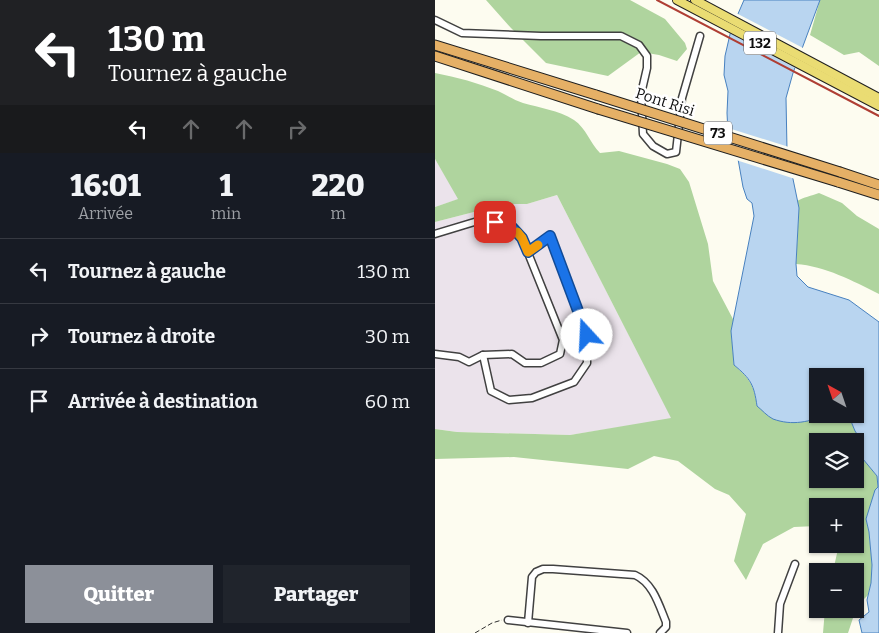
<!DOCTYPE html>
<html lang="fr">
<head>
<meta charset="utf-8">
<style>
	:root { --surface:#171b24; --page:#20242c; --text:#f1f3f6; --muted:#9ea1a6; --line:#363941; --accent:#8c9099 }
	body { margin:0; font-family:Bitter,serif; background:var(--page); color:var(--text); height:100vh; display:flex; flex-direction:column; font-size:19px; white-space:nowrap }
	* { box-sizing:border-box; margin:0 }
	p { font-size:16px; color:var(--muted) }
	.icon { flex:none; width:28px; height:28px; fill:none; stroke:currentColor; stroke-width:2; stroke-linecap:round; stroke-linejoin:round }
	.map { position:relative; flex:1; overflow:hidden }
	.panel { display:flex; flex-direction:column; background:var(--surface); width:435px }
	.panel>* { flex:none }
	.hud { background:#202124; color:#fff; overflow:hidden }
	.needle { width:32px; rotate:320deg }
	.tools { position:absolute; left:374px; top:368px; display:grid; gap:10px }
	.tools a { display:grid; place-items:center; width:55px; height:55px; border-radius:0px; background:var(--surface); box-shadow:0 1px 4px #0004; font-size:25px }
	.pin { position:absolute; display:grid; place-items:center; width:42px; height:42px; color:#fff; margin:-21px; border-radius:10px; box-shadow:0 2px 8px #0006 }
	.me { position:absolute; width:55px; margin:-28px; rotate:340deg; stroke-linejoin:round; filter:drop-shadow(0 0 4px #0008) }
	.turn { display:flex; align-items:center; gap:18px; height:105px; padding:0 25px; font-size:22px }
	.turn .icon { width:65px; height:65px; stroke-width:2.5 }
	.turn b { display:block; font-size:35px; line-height:42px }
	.lanes { display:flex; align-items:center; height:48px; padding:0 25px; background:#0003; justify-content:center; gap:25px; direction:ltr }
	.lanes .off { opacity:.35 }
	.eta { display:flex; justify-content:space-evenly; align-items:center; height:85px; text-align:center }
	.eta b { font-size:30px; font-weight:800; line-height:35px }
	.cta { display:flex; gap:10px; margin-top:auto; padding:10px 25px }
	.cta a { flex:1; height:58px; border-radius:0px; background:var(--accent); color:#fff; font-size:20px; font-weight:800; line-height:58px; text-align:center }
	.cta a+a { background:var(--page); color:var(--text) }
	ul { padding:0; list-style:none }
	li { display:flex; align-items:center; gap:15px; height:65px; padding:0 25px; border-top:1px solid var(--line) }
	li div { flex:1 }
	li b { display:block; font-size:19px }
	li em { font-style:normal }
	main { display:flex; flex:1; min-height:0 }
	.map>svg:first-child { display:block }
	.industrial { fill:#ebe3eb }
	.forest { fill:#afd49e; fill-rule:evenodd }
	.water { fill:#b9d5f0; stroke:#4881bf }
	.pier { fill:#fdfcf0 }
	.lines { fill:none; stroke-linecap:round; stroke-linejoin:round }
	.minor-casing { stroke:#414141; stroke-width:9 }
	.major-casing { stroke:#1f1f1f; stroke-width:10 }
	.highway-casing { stroke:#1f1f1f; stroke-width:11 }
	.path { stroke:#303030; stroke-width:1; stroke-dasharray:5 2.5; stroke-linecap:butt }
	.minor { stroke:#fff; stroke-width:6 }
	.major { stroke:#eadc73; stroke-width:8 }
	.highway { stroke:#e5b066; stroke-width:9 }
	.rail { stroke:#af3e34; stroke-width:2 }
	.highway-bridge-casing { stroke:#1f1f1f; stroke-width:11; stroke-linecap:butt }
	.highway-bridge { stroke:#e5b066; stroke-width:9 }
	.route-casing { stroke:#114b97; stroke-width:12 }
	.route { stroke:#1a73e8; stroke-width:9 }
	.slow { stroke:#f59e0b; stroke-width:9 }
	.labels { text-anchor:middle; stroke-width:5; stroke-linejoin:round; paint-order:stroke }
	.shield { fill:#fff; stroke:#565656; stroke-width:1 }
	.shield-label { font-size:14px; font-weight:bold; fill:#0e0e0e }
	.street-label { font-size:15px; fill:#0e0e0e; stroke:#fff }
</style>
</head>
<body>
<main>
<section class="panel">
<div class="hud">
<div class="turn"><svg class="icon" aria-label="left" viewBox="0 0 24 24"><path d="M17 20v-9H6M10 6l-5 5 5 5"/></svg><div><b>130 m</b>Tournez à gauche</div></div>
<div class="lanes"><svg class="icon" aria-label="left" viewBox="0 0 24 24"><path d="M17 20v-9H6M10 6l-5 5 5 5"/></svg><svg class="icon off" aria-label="ahead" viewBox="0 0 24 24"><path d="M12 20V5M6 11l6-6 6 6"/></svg><svg class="icon off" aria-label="ahead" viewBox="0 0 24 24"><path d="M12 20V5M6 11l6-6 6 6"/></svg><svg class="icon off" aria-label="right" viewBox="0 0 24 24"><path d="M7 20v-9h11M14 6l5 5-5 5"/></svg></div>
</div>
<div class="eta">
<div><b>16:01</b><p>Arrivée</p></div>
<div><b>1</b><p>min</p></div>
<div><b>220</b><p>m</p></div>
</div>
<ul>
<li><svg class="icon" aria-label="left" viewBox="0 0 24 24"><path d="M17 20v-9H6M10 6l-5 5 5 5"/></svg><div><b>Tournez à gauche</b></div><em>130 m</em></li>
<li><svg class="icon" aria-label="right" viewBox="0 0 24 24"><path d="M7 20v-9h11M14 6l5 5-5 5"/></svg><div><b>Tournez à droite</b></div><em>30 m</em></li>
<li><svg class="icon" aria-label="arrive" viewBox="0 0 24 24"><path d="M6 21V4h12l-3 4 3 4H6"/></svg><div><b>Arrivée à destination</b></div><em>60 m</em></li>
</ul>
<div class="cta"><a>Quitter</a><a>Partager</a></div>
</section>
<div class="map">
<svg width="444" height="633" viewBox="0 0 444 633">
	<rect width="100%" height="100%" fill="#fdfcf0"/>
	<g class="industrial">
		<path d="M0,159L24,199L0,207Z"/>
		<path d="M122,195L237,419L135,435L22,432L0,429V222L70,204H92Z"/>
	</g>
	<g class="forest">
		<path d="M51,0H195L230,19L250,43L252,49L242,61L224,55L206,52L173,76L111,63L76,28Z"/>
		<path d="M385,0H444V66L424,52L409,55L375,35Z"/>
		<path d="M0,73C22,77 43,83 63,91C71,95 79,100 88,103C105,108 123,110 139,120C151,128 155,143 165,153L184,151L232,164L245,169L254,182L273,244L278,281L299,321L296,331L299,365C315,379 319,385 322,406L376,422L393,414H413L420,431L424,437L428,459L442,476L443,487L431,519L434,532L437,565L436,583L433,595L422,606L413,633H388L390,609H420V571H398L403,549L401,544H420V506H382V526L359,527L328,544L311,580L299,561L311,514L294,495L280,489L243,461L219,456L193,469L79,457L0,459V429L22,432L135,435L236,418L122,195L92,204H70L0,222V207L23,199L0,159ZM382,441H420V479H382Z"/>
		<path d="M384,193L407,203L422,216L444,229V294C418,281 390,266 361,264L364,208L362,201C369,197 376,196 384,193Z"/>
	</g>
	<path class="water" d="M309,0H385L358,73L351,98L352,150L364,208L361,264L362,276L373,287L414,300L444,322V633H427L424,620L434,612L432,600L436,583L437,565L434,532L431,519L440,490L443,487L442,476L428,459L424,437L420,431L413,414H420V376H382V414H393C375,422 357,426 338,419C332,416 327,410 322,406C319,385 316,379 299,365L296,331L319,216L317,203L312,199L308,187L303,159L293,133L292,113L293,91L289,75L290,56L296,30Z"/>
	<g class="pier">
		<path d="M301,13L370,49L362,69L293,32Z"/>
		<path d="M290,127L354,147L360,179L301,160L295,148Z"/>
	</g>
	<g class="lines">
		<defs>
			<g id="minor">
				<path d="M0,20L27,33L106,36H186L204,45L212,56V68L206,94L208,134L218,146L232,154L241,152L247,98L265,36"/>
				<path d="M0,234L46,220L74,224L87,238L128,340L125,354L106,363H90L77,354L48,355L34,362L24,357L0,354"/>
				<path d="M48,355L56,391L74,400L97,398L139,382L152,363V335L115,237L93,252"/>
				<path d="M73,620L192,633"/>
				<path d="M93,623L97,577L101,572L108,569H118L200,575C218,583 224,605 231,622V627L225,633"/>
				<path d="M343,633L345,604L360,564"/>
			</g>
			<g id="major">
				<path d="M242,0L444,106"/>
				<path d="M260,0L444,98"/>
			</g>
			<g id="highway">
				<path d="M0,45L161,95"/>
				<path d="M0,56L163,109"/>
				<path d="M405,172L444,185"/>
				<path d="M403,182L444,195"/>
			</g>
		</defs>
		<use href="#minor" class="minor-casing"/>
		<use href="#major" class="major-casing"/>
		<use href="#highway" class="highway-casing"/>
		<path class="path" d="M40,633L57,623L67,620"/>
		<use href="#minor" class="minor"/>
		<use href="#major" class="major"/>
		<use href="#highway" class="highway"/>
		<path class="rail" d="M222,0L444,116"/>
		<defs>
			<g id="highway-bridge">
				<path d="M161,95L405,172"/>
				<path d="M163,109L403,182"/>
			</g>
		</defs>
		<use href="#highway-bridge" class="highway-bridge-casing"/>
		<use href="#highway-bridge" class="highway-bridge"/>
	</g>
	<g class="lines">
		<defs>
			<path id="route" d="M60,222L74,224L87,238L93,252L115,236L152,335"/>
		</defs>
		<use href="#route" class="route-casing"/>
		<use href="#route" class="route"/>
		<path class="slow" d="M82,232L87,238L93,252L103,245"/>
	</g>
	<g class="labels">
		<g class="shield">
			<rect x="309" y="31.5" width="32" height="23" rx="4"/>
			<rect x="269" y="121.5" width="28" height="23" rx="4"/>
		</g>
		<g class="shield-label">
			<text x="325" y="48">132</text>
			<text x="283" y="138">73</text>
		</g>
		<g class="street-label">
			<text transform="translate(230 102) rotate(18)" y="5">Pont Risi</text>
		</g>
	</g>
</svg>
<div class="tools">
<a><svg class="needle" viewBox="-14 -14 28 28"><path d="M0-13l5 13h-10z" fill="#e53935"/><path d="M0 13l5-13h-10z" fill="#9ea1a6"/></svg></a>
<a><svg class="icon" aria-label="layers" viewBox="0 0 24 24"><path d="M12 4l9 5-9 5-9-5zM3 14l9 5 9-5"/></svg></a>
<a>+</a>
<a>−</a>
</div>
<div class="pin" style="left:60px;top:222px;background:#d93025"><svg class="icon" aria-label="arrive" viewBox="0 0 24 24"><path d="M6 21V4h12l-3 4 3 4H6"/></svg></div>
<svg class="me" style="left:152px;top:335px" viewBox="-20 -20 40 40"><circle r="19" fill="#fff"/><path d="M0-13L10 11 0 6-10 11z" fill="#1a73e8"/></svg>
</div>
</main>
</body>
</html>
